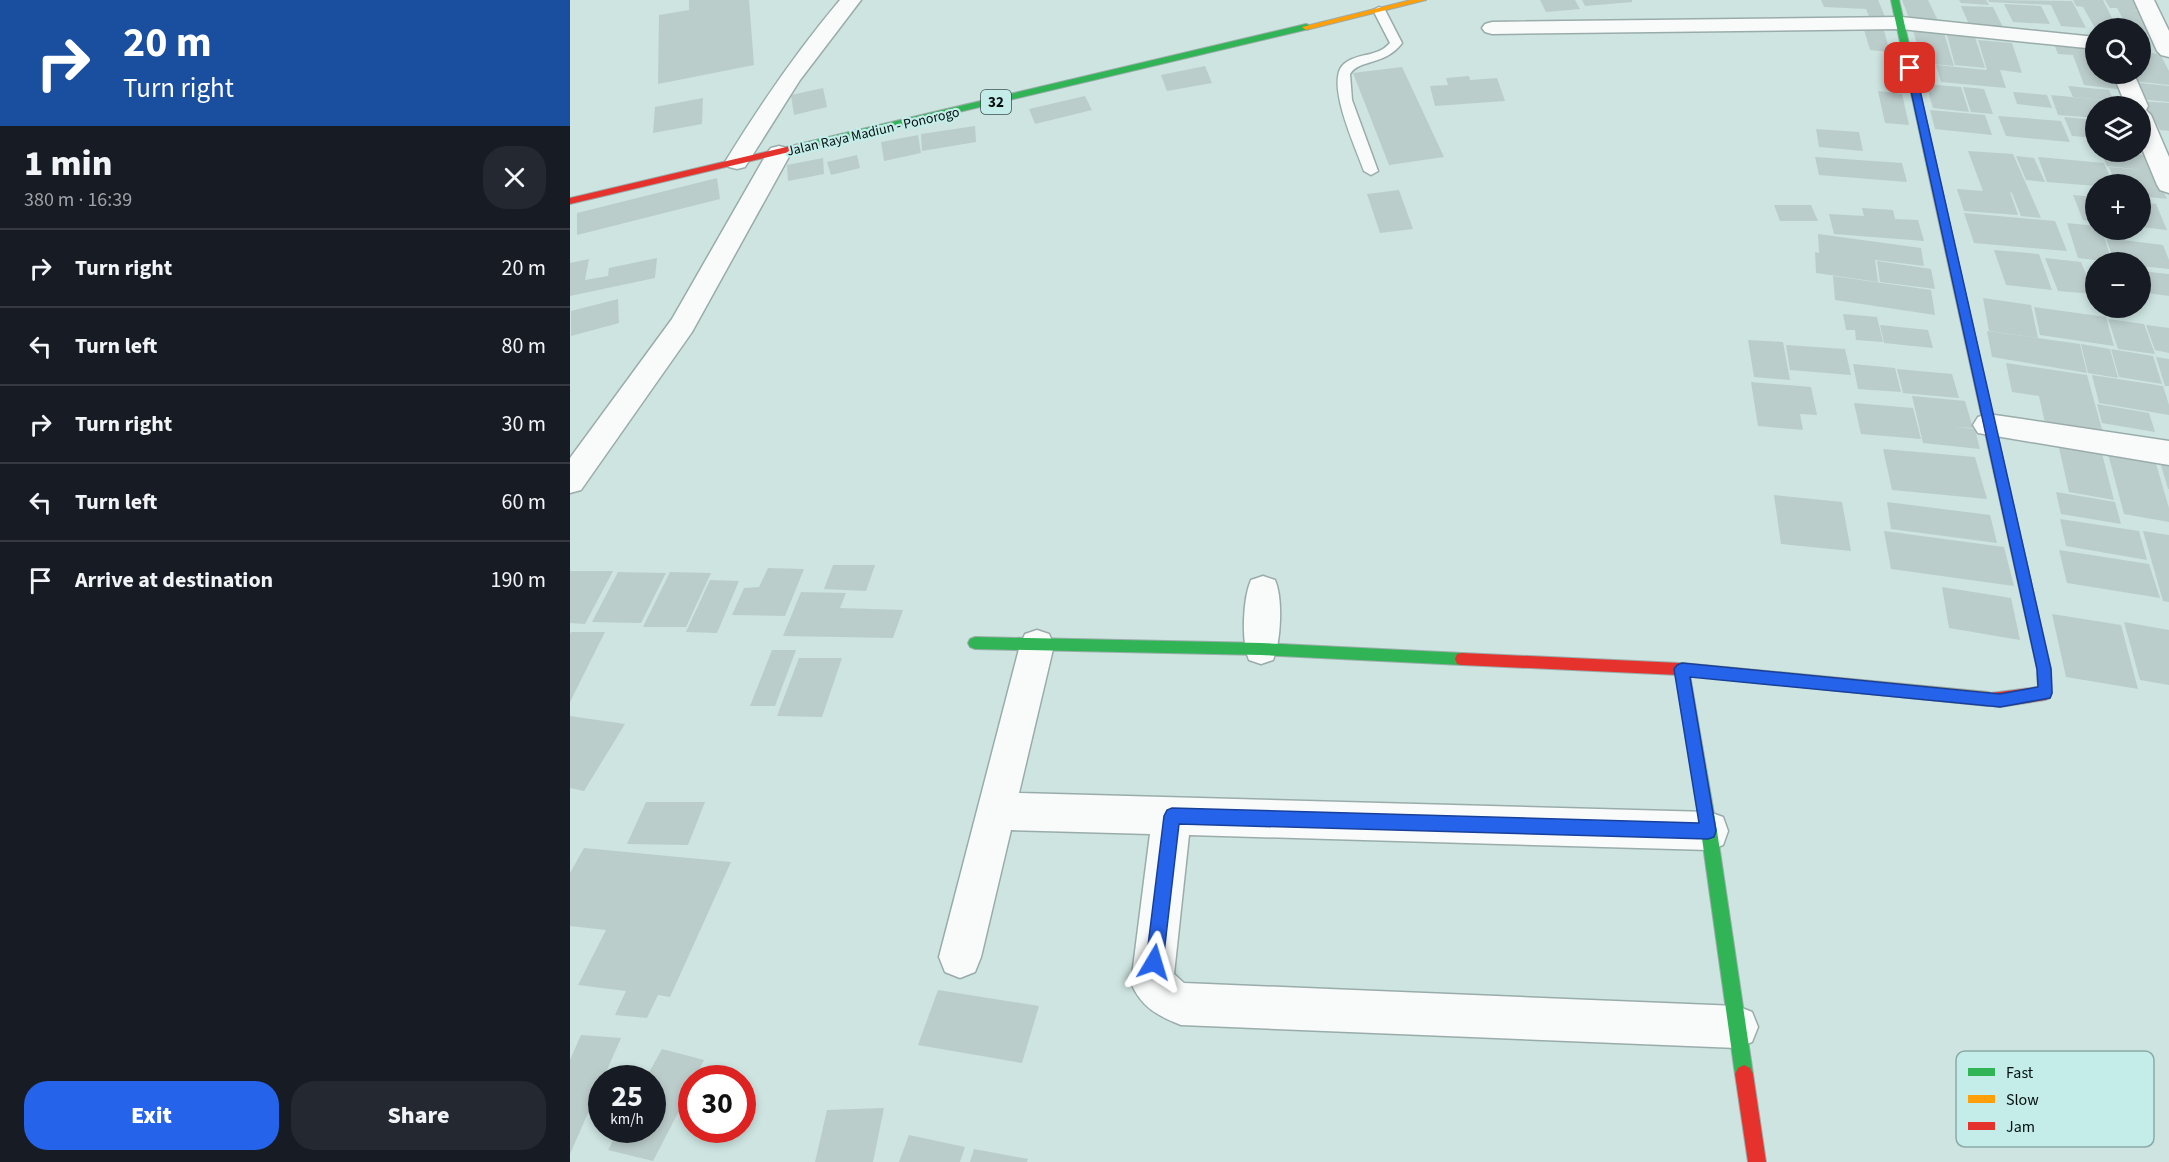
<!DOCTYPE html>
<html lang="en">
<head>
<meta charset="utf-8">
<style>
	:root { --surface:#171b24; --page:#242831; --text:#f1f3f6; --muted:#9ea1a6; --line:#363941; --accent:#2563eb }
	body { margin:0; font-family:"Source Sans 3",sans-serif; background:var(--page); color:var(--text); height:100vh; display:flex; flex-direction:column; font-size:22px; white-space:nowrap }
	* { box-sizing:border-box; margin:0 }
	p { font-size:20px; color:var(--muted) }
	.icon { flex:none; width:33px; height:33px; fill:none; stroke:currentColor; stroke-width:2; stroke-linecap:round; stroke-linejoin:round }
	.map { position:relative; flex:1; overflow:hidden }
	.side { display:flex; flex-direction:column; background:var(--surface); width:570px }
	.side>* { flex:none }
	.hud { background:#1a4fa0; color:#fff; overflow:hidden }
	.buttons { position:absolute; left:1515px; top:18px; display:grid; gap:12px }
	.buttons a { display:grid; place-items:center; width:66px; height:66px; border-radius:50%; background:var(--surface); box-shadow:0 3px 9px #0003; font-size:30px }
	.speed { position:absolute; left:18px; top:1065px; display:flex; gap:12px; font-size:30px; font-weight:700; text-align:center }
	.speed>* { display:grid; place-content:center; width:78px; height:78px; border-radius:50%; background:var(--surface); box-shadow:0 3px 9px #0003; line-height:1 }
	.speed small { font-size:15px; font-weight:400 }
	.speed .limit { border:9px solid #d22; background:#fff; color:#111 }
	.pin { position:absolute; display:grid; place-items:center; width:51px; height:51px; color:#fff; margin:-26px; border-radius:12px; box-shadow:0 3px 9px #0006 }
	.me { position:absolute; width:66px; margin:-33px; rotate:7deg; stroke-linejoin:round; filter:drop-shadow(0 0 4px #0008) }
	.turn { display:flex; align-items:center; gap:21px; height:126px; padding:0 24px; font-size:27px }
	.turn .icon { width:78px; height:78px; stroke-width:2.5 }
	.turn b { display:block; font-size:42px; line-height:51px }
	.round { display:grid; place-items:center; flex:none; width:63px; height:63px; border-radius:24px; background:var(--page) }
	.headline { display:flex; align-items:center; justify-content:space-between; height:102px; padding:0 24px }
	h1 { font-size:36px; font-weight:800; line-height:45px }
	.action { display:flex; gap:12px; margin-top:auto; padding:12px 24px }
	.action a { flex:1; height:69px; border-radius:24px; background:var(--accent); color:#fff; font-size:24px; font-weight:800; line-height:69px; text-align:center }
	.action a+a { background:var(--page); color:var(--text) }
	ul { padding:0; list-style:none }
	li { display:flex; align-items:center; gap:18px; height:78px; padding:0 24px; border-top:2px solid var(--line) }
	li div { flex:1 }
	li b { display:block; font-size:22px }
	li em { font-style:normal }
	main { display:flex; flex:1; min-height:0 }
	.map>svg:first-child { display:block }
	.building { fill:#bbcdcb }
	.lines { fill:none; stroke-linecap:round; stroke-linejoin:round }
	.lane-casing { stroke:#9aacaa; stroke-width:3 }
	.street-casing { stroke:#9aacaa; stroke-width:3 }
	.fast-casing { stroke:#9aacaa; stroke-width:2 }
	.slow-casing { stroke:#9aacaa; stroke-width:2 }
	.jam-casing { stroke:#9aacaa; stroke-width:2 }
	.lane { fill:#f8fbfa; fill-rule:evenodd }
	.street { fill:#f8fbfa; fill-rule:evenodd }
	.fast { fill:#30b455; fill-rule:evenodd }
	.slow { fill:#ff9f0a; fill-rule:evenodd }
	.jam { fill:#e5322d; fill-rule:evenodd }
	.route { fill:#2563eb; stroke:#184099; stroke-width:1.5 }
	.labels { text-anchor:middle; stroke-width:4.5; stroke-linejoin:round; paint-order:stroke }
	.far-street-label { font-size:14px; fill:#020f0e; stroke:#c4ede9 }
	.shield { fill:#c4ede9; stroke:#3c5250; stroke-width:1.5 }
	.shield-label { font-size:15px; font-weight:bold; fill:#020f0e }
	.key { fill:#c4ede9; stroke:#8aaaa7; stroke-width:1.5 }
	.key-label { font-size:16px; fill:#020f0e }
</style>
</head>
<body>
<main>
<section class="side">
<div class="hud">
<div class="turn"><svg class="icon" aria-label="right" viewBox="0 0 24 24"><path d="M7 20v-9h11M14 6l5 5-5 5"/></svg><div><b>20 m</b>Turn right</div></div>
</div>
<div class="headline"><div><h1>1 min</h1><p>380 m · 16:39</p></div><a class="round"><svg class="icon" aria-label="close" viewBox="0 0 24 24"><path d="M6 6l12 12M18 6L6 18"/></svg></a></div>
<ul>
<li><svg class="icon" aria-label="right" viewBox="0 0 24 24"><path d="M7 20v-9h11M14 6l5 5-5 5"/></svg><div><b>Turn right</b></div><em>20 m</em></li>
<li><svg class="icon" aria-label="left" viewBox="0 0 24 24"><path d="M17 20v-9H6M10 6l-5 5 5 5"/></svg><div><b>Turn left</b></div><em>80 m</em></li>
<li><svg class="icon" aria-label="right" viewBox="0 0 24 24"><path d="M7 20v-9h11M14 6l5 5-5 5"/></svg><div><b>Turn right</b></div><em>30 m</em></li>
<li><svg class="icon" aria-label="left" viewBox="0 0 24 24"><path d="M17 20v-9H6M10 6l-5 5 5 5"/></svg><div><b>Turn left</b></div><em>60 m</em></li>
<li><svg class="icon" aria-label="arrive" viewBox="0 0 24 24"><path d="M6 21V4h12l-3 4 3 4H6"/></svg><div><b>Arrive at destination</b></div><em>190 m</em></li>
</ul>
<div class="action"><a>Exit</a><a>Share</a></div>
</section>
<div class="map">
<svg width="1599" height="1162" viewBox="0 0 1599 1162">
	<rect width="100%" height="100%" fill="#cde4e1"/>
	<g class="building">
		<path d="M119,0H179L184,65L88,84L89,15L119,10Z"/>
		<path d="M970,0H1005L1010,9L976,12Z"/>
		<path d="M1012,0H1062V2L1015,6Z"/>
		<path d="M1251,0H1308L1316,19H1300L1296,9L1254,7Z"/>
		<path d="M1332,0H1358L1369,23L1340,21Z"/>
		<path d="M1389,0H1416L1419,5L1391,3Z"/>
		<path d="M1418,0L1502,1L1516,28L1491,26L1481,5L1419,2Z"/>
		<path d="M1503,0H1533L1547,28H1525L1513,7L1506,6Z"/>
		<path d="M1535,0H1566L1572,10H1560L1572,11L1587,35L1570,34V28H1558L1547,8H1540Z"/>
		<path d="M1434,4L1471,6L1480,24L1443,22Z"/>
		<path d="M1391,6L1423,7L1435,31L1401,29Z"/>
		<path d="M1293,26L1313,27L1320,52L1300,50Z"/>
		<path d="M1343,30L1374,33L1384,66L1352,63Z"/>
		<path d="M1377,35L1405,37L1415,68L1385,65Z"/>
		<path d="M1408,40L1442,43L1452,73L1430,70L1436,88L1371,82L1366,65L1417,70Z"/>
		<path d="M1484,44L1526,48V74H1549L1555,90L1514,85L1503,55L1488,54Z"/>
		<path d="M1570,52L1590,54L1599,71V85L1563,81L1559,74H1570Z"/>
		<path d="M635,66L642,83L597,91L591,75Z"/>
		<path d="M832,67L874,157L819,165L783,73Z"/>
		<path d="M899,76L900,80L927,78L935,101L865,106L860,86L878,85L876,78Z"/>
		<path d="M1561,82L1599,86V102L1569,99Z"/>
		<path d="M1356,84L1391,87L1399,112L1363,108Z"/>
		<path d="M1498,86L1539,90L1544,101L1503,97Z"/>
		<path d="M1393,87L1414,89L1423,114L1401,112Z"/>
		<path d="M253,88L257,107L224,115L221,95Z"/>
		<path d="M1308,91L1332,94L1339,125L1315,123Z"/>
		<path d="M1443,92L1477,95L1482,108L1447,104Z"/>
		<path d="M1481,95L1533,100L1535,106H1526V118L1488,115Z"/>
		<path d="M515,96L522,110L465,124L459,109Z"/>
		<path d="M133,98L132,124L83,133L85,107Z"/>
		<path d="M1569,101L1599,103V131L1590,130L1579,111H1575Z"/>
		<path d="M1360,110L1415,115L1422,135L1365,129Z"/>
		<path d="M1428,116L1491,121L1500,142L1436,136Z"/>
		<path d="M1494,117L1526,120V138L1502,136Z"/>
		<path d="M405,126L406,142L352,151L351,134Z"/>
		<path d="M1246,129L1289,132L1293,151L1249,147Z"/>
		<path d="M348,135L351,153L314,161L311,142Z"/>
		<path d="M1398,151L1443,154L1471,218L1451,216L1442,193L1440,192L1448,215L1394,211L1387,189L1413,191Z"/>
		<path d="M1531,152L1577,155L1597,199L1570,196V184H1546L1539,167L1573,170L1537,166Z"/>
		<path d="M287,155L290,168L261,175L257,162Z"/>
		<path d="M1446,156L1464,158L1475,182L1456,180Z"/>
		<path d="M1245,157L1332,163L1337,182L1249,175Z"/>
		<path d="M1468,157L1534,163L1543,184L1526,186L1477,182Z"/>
		<path d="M253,158L254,174L218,181L217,165Z"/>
		<path d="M147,178L150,199L7,235V213Z"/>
		<path d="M829,190L843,229L810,233L797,194Z"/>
		<path d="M1503,195L1526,197V222L1513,220Z"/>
		<path d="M1570,202L1586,204L1597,230L1570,227Z"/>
		<path d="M1204,205H1241L1248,221H1210Z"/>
		<path d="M1292,208L1323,210L1325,219L1348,220L1354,241L1264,234L1259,214L1294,216Z"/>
		<path d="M1394,213L1485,221L1497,251L1404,243Z"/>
		<path d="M1497,223L1526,226V230H1532L1542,262L1508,258Z"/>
		<path d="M1248,234L1351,248L1354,266L1305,260L1308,282L1246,273L1245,252L1249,253Z"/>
		<path d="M1536,238L1593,245L1599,260V269L1570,266V262H1544Z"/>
		<path d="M1424,250L1469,254L1482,290L1436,285Z"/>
		<path d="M87,258L85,278L0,296V263L19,259L15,280L38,276L39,268Z"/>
		<path d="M1475,258L1511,262L1524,294L1488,291Z"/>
		<path d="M1307,261L1361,269L1365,289L1310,282Z"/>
		<path d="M1570,271L1599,274V296L1570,292Z"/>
		<path d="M1263,276L1361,290L1365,315L1265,300Z"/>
		<path d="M1413,298L1461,305L1468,338L1419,331Z"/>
		<path d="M48,299L49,323L1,336V311Z"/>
		<path d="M1464,307L1536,317L1544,346L1470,335Z"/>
		<path d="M1273,314L1307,317L1313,342L1286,340L1285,330H1276Z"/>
		<path d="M1538,319L1574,324L1585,354L1548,349Z"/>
		<path d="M1310,325L1358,330L1363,348L1314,343Z"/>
		<path d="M1576,325L1599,328V353L1585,350Z"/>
		<path d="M1417,331L1510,344L1517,373L1422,357Z"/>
		<path d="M1178,340L1213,342L1220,380L1184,377Z"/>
		<path d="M1511,344L1540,349L1548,378L1518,373Z"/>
		<path d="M1216,345L1275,349L1281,375L1220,370Z"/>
		<path d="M1541,349L1583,356L1592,384L1549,377Z"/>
		<path d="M1586,357L1599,359V386H1595Z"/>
		<path d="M1436,363L1517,375L1533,433L1475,423L1469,396L1442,392Z"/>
		<path d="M1283,364L1325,368L1331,392L1288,389Z"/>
		<path d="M1327,369L1382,374L1389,398L1333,393Z"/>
		<path d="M1522,375L1593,386L1599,405V415L1529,403Z"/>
		<path d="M1181,382L1241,387L1247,415L1230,414L1233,430L1188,426Z"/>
		<path d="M1342,396L1395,401L1403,428L1385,427L1405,429L1410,449L1353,443Z"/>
		<path d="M1284,403L1343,408L1351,439L1291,434Z"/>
		<path d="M1527,404L1579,413L1585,432L1532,423Z"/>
		<path d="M1487,439L1530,446L1544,500L1499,492Z"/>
		<path d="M1313,449L1405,457L1417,499L1322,490Z"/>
		<path d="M1537,450L1584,457L1599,508V522L1554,514Z"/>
		<path d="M1590,462L1599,463V489H1598Z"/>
		<path d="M1486,492L1545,502L1551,524L1491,514Z"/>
		<path d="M1204,495L1272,502L1281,551L1211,544Z"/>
		<path d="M1317,502L1420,515L1427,543L1321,529Z"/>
		<path d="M1490,519L1569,531L1577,560L1496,546Z"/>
		<path d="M1314,531L1434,547L1444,586L1321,569Z"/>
		<path d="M1573,531L1599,535V602L1593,601Z"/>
		<path d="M1489,550L1579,564L1590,598L1497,583Z"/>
		<path d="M263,565H305L296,591L254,589Z"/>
		<path d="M198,568L234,569L215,616L162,615L174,588L189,587Z"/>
		<path d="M0,571H43L15,624L0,623Z"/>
		<path d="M48,572L96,573L71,623L22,622Z"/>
		<path d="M100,572L141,573L116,627H73Z"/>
		<path d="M140,580L169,581L147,633L116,632Z"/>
		<path d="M1372,587L1441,598L1450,640L1379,628Z"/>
		<path d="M231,592L276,593L270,608L333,610L323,638L213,636Z"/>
		<path d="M1482,614L1551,625L1568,689L1496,677Z"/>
		<path d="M1554,622L1599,630V685L1570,680Z"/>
		<path d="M1,632H35L0,702V634Z"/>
		<path d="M202,650H226L205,706H180Z"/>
		<path d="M229,658H272L252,717L207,716Z"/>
		<path d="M0,716L55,724L14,791L0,788Z"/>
		<path d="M76,802H135L118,845L57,844Z"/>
		<path d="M14,848L161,862L100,997L88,995L77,1018L45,1015L56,991L8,985L36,930L0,926V873Z"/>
		<path d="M368,990L469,1006L452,1063L348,1045Z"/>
		<path d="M11,1035L51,1038L0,1154V1060Z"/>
		<path d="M92,1049L134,1060L125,1078H122V1086L83,1161L38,1150L49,1130H82V1078H76Z"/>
		<path d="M314,1108L303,1162H245L257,1110Z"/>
		<path d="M339,1135L395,1147L390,1162H329Z"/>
		<path d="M404,1149L458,1159L457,1162H400Z"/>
	</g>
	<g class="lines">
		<defs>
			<path id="lane" d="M809,7L815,10L832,43C815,66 789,59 780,74L782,100L808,171L801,175L794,171C787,150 754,81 774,64C788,52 807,58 820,43L803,10Z"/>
			<g id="street">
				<path d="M270,0H291L230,80L175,167L167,169L159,167L155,162C190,105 227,51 270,0Z"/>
				<path d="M1564,0H1584L1599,31V57L1591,55L1587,51Z"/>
				<path d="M1331,17L1526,37V49L1331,29L922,34L915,32L912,28L915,24L922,22Z"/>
				<path d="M1543,74H1564L1578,106L1576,110L1581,115L1599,157V193L1590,190L1587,185L1570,144V106H1556Z"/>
				<path d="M209,146L217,148L221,153L122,332L11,490L0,493V458L102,319L197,153L201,148Z"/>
				<path d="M1418,414L1599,441V465L1408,433L1403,425L1408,417Z"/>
				<path d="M693,576L705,580C713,598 711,642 703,660L691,664L679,660C671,642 673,598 681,580Z"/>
				<path d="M467,630L479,634L484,645L449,793L1139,812L1153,817L1158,831L1153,845L1139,850L619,835L604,974L614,983L1167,1006L1182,1012L1188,1027L1182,1042L1167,1048L611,1025C588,1016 571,1007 561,983L580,834L441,830L411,957L405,972L390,978L375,972L369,957L450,645L455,634Z"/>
			</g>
			<g id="fast">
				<path d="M1321,0H1329L1368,172L1363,175L1358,172Z"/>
				<path d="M736,24L739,25V29L233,149L228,146L233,143Z"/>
				<path d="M405,637L691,643L892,653L897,654L899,659L897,664L892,665L691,655L405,649L400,647L398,643L400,639Z"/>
				<path d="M1112,663L1117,664L1119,669L1147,831L1183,1074L1180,1080L1174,1083L1168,1080L1165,1074L1131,831L1106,674L1102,669L1104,664Z"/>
			</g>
			<g id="slow">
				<path d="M841,0H856L736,30L732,27Z"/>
				<path d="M1363,169L1368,172L1433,460L1427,465L1421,460L1358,172Z"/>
				<path d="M1112,663L1418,692L1423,694L1425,699L1423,704L1418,706L1112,675L1107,674L1105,669L1107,664Z"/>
			</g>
			<g id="jam">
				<path d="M233,143L236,144V148L0,204V198Z"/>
				<path d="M1427,455L1433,460L1481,669L1482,693L1480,698L1475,700L1430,707L1413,704L1411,699L1413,694L1468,687L1467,669L1421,460Z"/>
				<path d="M892,653L1109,663L1114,664L1116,669L1114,674L1109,675L892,665L887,664L885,659L887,654Z"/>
				<path d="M1174,1065L1180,1068L1183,1074L1196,1162H1178L1165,1074L1168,1068Z"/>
			</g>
		</defs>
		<use href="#lane" class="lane-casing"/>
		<use href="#street" class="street-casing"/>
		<use href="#fast" class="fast-casing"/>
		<use href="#slow" class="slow-casing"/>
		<use href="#jam" class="jam-casing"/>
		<use href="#lane" class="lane"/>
		<use href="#street" class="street"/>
		<use href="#fast" class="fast"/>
		<use href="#slow" class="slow"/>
		<use href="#jam" class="jam"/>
	</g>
	<path class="route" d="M1340,65L1345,68L1481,669L1482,693L1480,698L1430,707L1120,677L1146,831L1144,837L1138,839L609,824L593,962L590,968L584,971L578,968L576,962L594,816L597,810L602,808L1129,823L1104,669L1107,665L1112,663L1430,694L1468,687L1467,669L1336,68Z"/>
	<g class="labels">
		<g class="far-street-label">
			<text transform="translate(303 131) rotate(-13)" y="5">Jalan Raya Madiun - Ponorogo</text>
		</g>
		<rect class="shield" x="411" y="90" width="30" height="24" rx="4.5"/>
		<g class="shield-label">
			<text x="426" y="107">32</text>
		</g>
	</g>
	<rect x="1386" y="1051" width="198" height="96" rx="9" class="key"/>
	<rect x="1398" y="1068" width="27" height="8" fill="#30b455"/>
	<rect x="1398" y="1095" width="27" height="8" fill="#ff9f0a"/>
	<rect x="1398" y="1122" width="27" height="8" fill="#e5322d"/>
	<g class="key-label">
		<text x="1436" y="1078">Fast</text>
		<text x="1436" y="1105">Slow</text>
		<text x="1436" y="1132">Jam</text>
	</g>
</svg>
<div class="buttons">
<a><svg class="icon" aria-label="search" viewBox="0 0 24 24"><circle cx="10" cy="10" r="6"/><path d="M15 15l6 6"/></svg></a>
<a><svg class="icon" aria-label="layers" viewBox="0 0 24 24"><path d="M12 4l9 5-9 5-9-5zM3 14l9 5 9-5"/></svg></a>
<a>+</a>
<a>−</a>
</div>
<div class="speed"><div>25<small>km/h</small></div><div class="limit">30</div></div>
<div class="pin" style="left:1340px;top:68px;background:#d93025"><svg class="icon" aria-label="arrive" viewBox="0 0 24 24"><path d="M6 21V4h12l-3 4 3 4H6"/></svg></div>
<svg class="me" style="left:584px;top:962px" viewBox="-20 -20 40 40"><path d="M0-17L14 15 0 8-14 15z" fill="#2563eb" stroke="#fff" stroke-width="4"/></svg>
</div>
</main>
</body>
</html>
